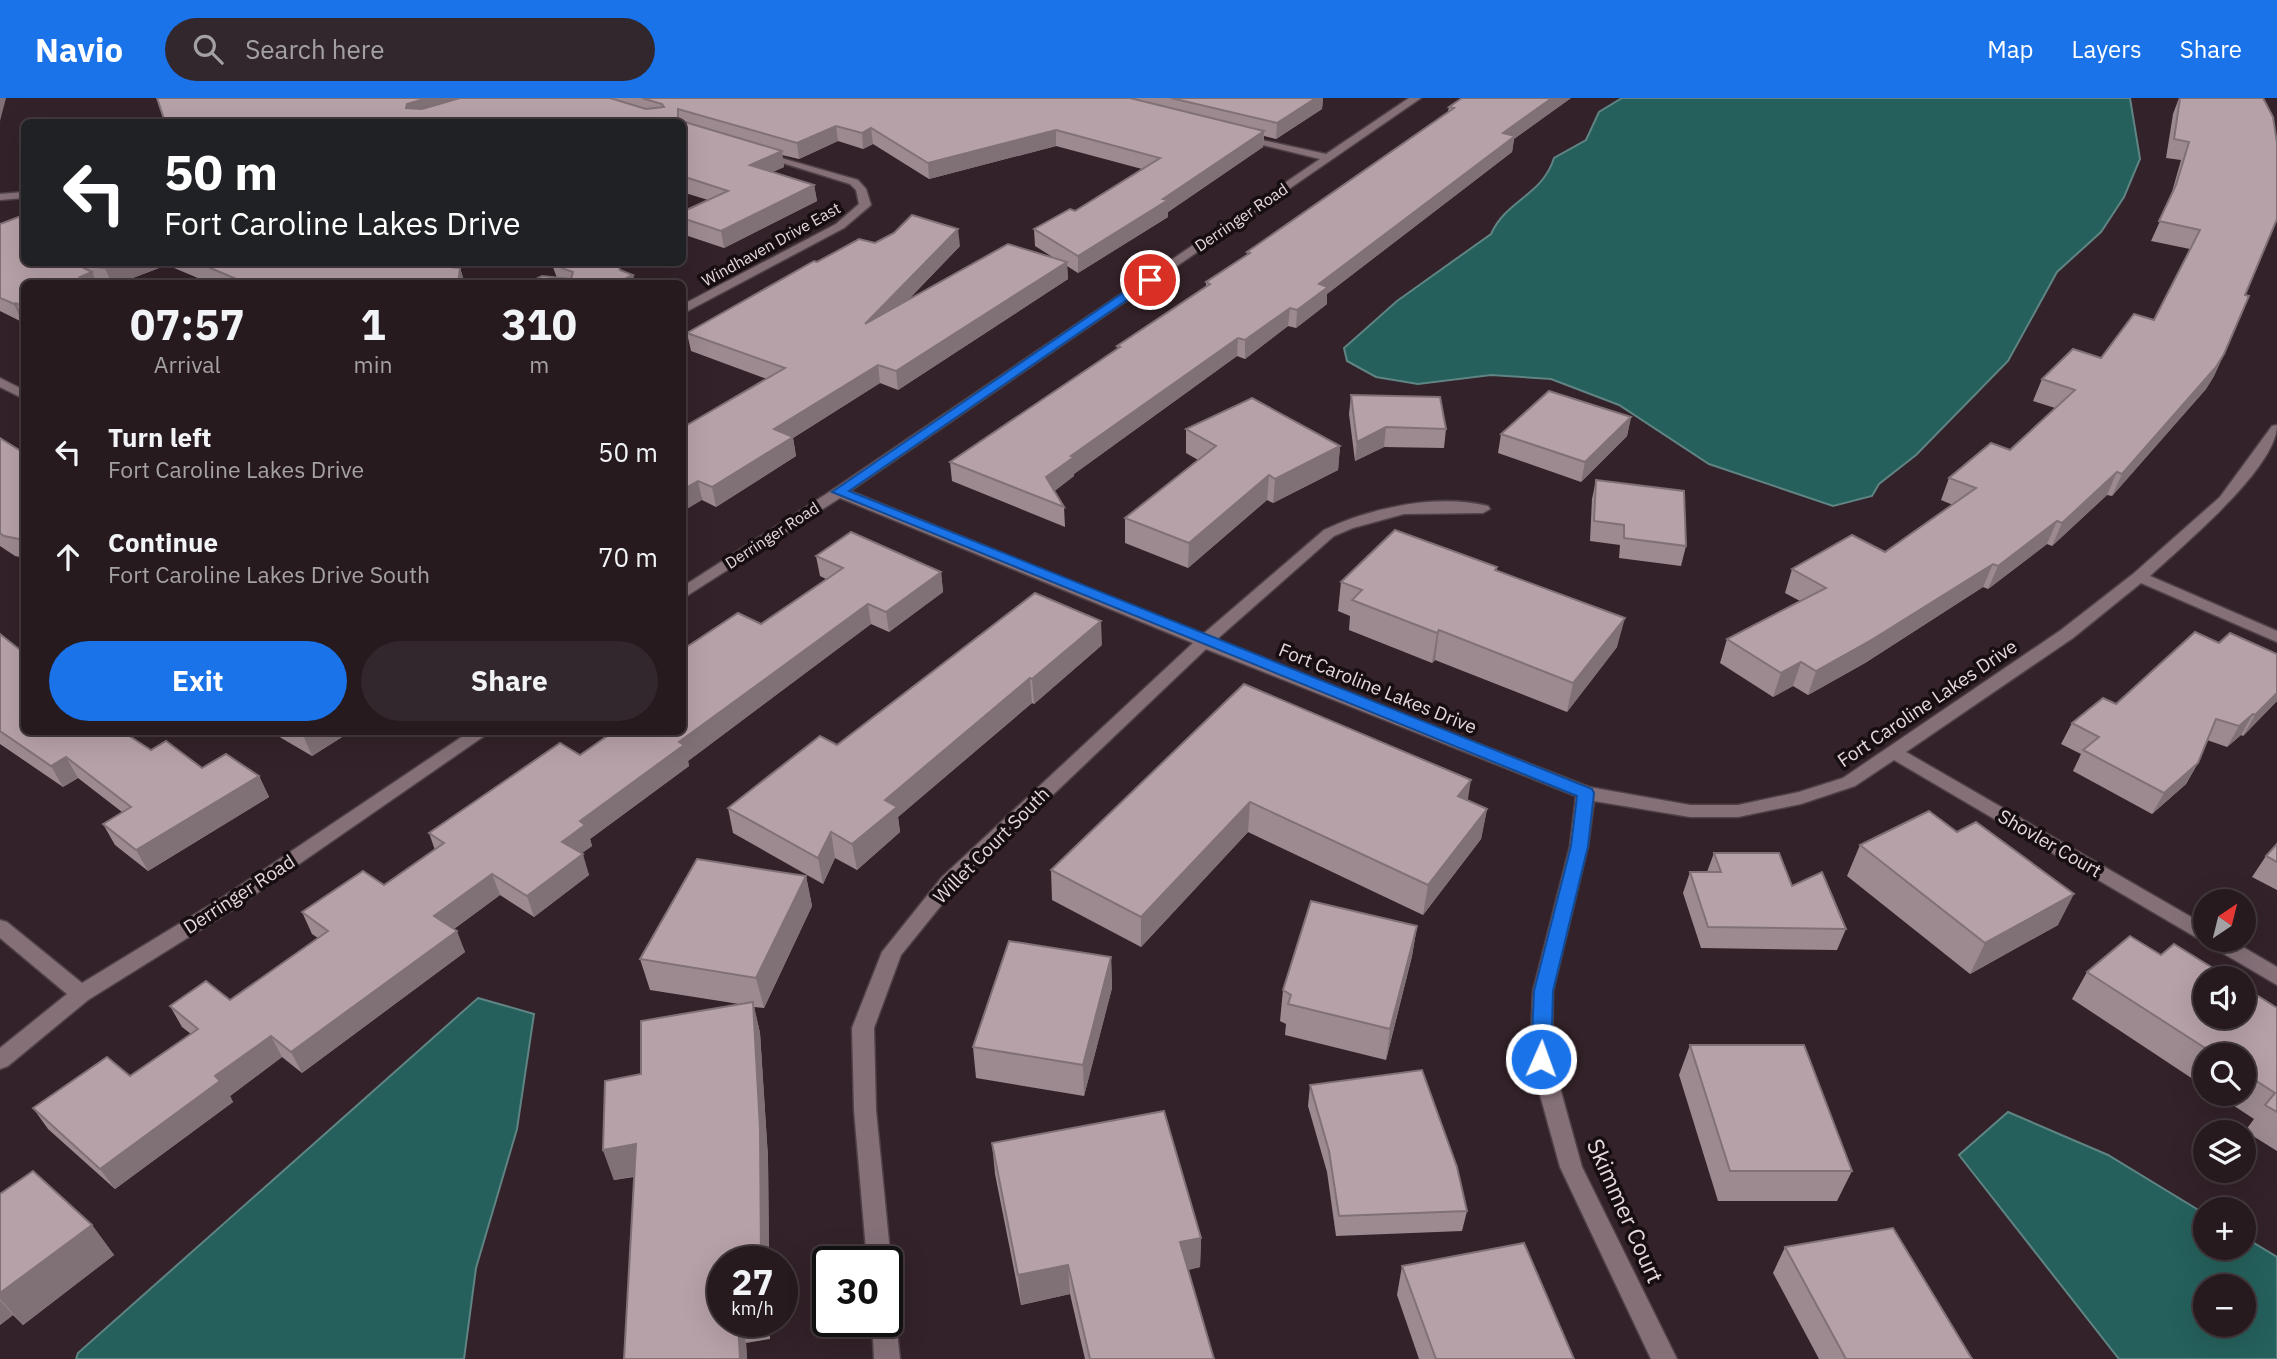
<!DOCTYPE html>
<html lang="en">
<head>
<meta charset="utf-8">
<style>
	:root { --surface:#261a1f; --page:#32272c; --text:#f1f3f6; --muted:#a4a1a4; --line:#42383d; --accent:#1a73e8 }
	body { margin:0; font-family:"IBM Plex Sans",sans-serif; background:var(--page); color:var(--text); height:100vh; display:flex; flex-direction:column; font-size:26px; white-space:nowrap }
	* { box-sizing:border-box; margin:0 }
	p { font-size:23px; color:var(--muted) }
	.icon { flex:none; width:38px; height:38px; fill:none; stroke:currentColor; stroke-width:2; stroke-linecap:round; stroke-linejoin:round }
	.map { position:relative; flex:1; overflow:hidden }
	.sheet { position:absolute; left:21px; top:182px; width:665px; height:455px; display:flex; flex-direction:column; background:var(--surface); border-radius:10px; box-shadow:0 7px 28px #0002,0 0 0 2px var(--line) }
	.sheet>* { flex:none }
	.banner { position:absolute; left:21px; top:21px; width:665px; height:147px; border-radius:10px; box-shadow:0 7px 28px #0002,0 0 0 2px var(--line); background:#202124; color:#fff; overflow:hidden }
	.needle { width:46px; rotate:35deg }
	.tools { position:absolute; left:2193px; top:791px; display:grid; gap:14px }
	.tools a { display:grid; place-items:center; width:63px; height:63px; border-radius:50%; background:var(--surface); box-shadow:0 7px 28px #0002,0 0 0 2px var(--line); font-size:35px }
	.speed { position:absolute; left:707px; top:1148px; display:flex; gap:14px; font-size:35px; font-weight:700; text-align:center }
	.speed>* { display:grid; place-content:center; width:91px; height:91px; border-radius:50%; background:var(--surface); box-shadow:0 7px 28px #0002,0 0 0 2px var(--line); line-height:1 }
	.speed small { font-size:18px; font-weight:400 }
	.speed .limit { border:4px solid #111; border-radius:10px; background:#fff; color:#111 }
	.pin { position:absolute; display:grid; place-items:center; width:60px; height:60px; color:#fff; margin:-30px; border:4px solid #fff; border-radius:50%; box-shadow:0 2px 7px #0007 }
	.me { position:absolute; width:77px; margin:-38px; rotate:2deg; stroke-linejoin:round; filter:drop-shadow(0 0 5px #0008) }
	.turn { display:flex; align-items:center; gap:24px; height:147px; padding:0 28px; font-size:32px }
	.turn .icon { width:91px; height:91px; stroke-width:2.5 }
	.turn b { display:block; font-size:49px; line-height:60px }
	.eta { display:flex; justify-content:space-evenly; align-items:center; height:119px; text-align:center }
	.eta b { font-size:42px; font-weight:800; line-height:49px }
	.primary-button { display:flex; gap:14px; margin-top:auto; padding:14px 28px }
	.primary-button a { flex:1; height:80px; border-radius:42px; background:var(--accent); color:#fff; font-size:28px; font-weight:800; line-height:80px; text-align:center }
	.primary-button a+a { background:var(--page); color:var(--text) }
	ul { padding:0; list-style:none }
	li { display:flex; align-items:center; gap:21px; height:105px; padding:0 28px }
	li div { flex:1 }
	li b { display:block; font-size:26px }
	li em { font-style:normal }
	header { display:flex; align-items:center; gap:42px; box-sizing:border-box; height:98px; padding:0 35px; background:var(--accent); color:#fff }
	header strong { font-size:33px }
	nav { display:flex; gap:38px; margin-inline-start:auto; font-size:24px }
	.search { width:490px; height:63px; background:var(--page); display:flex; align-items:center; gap:18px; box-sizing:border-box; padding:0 24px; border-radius:38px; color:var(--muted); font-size:26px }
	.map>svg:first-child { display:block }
	.water { fill:#25605c; stroke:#5f8483; stroke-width:2; fill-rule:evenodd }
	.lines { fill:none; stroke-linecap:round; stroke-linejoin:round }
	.minor-casing { stroke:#4f4147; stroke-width:3 }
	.minor { fill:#857078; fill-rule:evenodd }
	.wall { fill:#9d8a91 }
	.shaded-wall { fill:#807176 }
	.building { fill:#b7a1a9; stroke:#807176; stroke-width:2 }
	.route { fill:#1a73e8; stroke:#114b97; stroke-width:2 }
	.labels { text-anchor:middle; stroke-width:7; stroke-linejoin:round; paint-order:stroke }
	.far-street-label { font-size:16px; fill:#e5d9de; stroke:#160e11 }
	.street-label { font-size:19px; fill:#e5d9de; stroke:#160e11 }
	.near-street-label { font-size:23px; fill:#e5d9de; stroke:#160e11 }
</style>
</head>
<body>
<header>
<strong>Navio</strong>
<div class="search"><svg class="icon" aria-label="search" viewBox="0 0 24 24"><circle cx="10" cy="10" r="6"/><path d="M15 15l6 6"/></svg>Search here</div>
<nav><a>Map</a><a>Layers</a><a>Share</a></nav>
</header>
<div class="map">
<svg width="2277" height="1261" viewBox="0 0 2277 1261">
	<rect width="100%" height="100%" fill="#332229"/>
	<g class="water">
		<path d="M1622,0H2130L2140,61L2124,99L2101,134L2057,174L2008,263L1916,357L1879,386L1872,398L1833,408L1709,366L1619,307L1551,281L1491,277L1418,286L1376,279L1347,263L1344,250L1397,203L1491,136C1507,101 1542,98 1554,60L1586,42L1599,14Z"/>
		<path d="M478,900L534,916L517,1031L476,1170L464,1261H76L78,1255Z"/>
		<path d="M2008,1014L2108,1057L2205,1116V1150H2244V1139L2277,1159V1261H2119L1959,1057ZM2205,1188H2244V1227H2205Z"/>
	</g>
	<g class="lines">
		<defs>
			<g id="minor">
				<path d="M1409,0H1421L850,393L1202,537L1324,432C1370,410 1437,395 1488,408L1490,411L1483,415L1404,416L1353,430L1334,438L1215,543L1589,689L1690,707H1738L1799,694L1843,680L2061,532L2133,476L2220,399L2272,328L2277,327C2277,370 2182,448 2150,478L2277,533V544L2141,485L2073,540L1906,654L2205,827V842H2231L2277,869V887L1894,662L1855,688L1801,706L1738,719H1690L1594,703L1588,748L1553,893L1552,961L1582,1069L1677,1261H1651L1560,1069L1530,961L1533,893L1570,748L1576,698L1206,551L956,789L901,857L874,930L876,1012L891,1164L887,1172V1164H867L854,1012L852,930L882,854L942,779L1193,545L840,400L682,501V489L834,391L1320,61L1239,41V37L1326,56Z"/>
				<path d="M757,53L858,82L866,91L871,107L844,130L682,216V207L836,126L859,106L856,92L850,86L757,57Z"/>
				<path d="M24,94V100L0,102V96Z"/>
				<path d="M0,280L24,292V301L0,289Z"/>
				<path d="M469,634H490L237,809L88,902L8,968L0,971V950L67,896L0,840V822L7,824L82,885L223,799Z"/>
				<path d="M887,1213L893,1215L896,1223L900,1261H874L872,1223H887Z"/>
			</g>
		</defs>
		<use href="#minor" class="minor-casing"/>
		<use href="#minor" class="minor"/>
	</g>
	<g class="wall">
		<path d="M157,0H1323L1322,11L1276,41L1264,38L1263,49L1168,114V119L1078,175L1067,168L1068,181L898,292L880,285L793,340L796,358L716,409L702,402L682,330L767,281L691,253L687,235L817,164L875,145L960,148L907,203L1054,160L1035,148L1034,131L1075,113L1142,71L1056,48L929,81L873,46L863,51L838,43L799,61L782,57L784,69L772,74L814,87L817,103L724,150L682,136V114L708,102L682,94V24Z"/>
		<path d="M1462,0H1571L1514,41L1512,54L1327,196V206L1296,230L1288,228L1245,261L1237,258L1074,376V378L1054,393L1064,409L1065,429L952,383L950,364L1117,251V248L1206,188V184L1247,157V154L1448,14L1449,9Z"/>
		<path d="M2179,0H2263L2245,197L2224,256L2214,278L2206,291L2112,398L2107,397L2052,448L2047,446L1988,491L1983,489L1865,565L1808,597L1793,588L1773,599L1720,565L1727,541L1800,503L1785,495L1792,471L1885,454L1953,407L1941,402L1949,380L2010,352L2055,310L2033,303L2042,281L2101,260L2154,222L2190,151L2151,143L2170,101L2181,62L2166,60L2173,16Z"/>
		<path d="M0,126L24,164H297L304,168L460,170L465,186H212L167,167L117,186H24V223L22,224L0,213Z"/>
		<path d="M551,164H617L620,172L633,177L635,186H526L557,180Z"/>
		<path d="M1351,297L1446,331L1444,350L1384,349L1355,363L1349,316Z"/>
		<path d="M1631,319L1627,338L1581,384L1498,355L1501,336Z"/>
		<path d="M1186,331L1340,348L1338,372L1273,405L1267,402L1188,470L1125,445V420L1198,362L1186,355Z"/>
		<path d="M0,340L24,355V460L15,458L0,448Z"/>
		<path d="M1596,382L1686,448L1681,468L1619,460L1620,447L1590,443L1592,401Z"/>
		<path d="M816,458L941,474L943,494L889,534L871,526L688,663L689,668L590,741L592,748L581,755L589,777L534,819L500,797L454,831L465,854L302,975L282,959L230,998L233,1004L115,1091L48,1031L33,1010L130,978L191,936L182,929L170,908L230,902L318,840L312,836L302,814L384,787L435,752L429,735L580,657L682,634L761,526L826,481L820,478Z"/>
		<path d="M1497,469V473L1617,549L1567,614L1435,562L1432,565L1349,532L1350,518L1338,513L1341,484Z"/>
		<path d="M0,536L24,634L151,652L202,670L259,678L269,699L148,773L115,747L103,726L122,714L78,680L63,689L0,646Z"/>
		<path d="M1102,547L1034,606L1032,605L898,719L900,734L857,772L835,760L823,786L733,735L728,710L837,647Z"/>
		<path d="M1244,586L1468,703L1487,711L1481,741L1423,817L1248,734L1141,849L1052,802L1051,772Z"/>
		<path d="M2277,603L2243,638L2241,637L2227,649L2207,642L2198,665L2186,686L2152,716L2073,673L2081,656L2061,646L2072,625L2116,606Z"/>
		<path d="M271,634H350L312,658Z"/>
		<path d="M2277,746V792L2252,779L2266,758Z"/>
		<path d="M1860,747L2058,827L1970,876L1847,778Z"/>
		<path d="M1714,755L1792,788L1846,831L1837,852L1701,850L1683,795L1690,774H1707Z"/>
		<path d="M697,761L806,778L812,808L764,910L754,909L760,935L768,1060L769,1164H723V1223H770V1241L746,1245L747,1261H624L634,1079L614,1082L603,1052L605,983L641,976V923L739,906L650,892L640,861Z"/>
		<path d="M1417,828L1412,858L1386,962L1285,937L1286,926L1280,923L1283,892Z"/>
		<path d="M2161,857L2277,910V1053L2245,1033L2254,1021L2216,996H2244V957H2205V989L2072,901L2087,874Z"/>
		<path d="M1111,859L1112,890L1084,998L976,980L973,949Z"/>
		<path d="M1690,947L1852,1073L1837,1103H1718L1679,977Z"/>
		<path d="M1310,987L1467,1113L1462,1133L1336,1138L1327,1074L1308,1008Z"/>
		<path d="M992,1045L1201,1140L1200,1169L1188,1172L1214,1261H1085L1070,1196L1021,1207L995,1076Z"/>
		<path d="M0,1096L92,1127L114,1157L23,1227L13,1217L0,1227Z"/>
		<path d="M1785,1149L1972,1261H1819L1773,1175Z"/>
		<path d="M1402,1168L1574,1261H1419L1397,1197Z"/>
	</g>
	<g class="shaded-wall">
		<path d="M0,0H6L0,23Z"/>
		<path d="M427,0H483L411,21L406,10L407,6Z"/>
		<path d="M1316,0H1323L1322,11L1276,41L1277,25Z"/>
		<path d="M1552,0H1571L1514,41L1512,54L1327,196V206L1296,230L1297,212L1319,186L1503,35Z"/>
		<path d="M836,28L838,43L799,61L797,45Z"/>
		<path d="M871,30L873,46L863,51L862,35Z"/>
		<path d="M1056,32V48L929,81L928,65Z"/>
		<path d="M1264,33L1263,49L1168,114V119L1078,175V158Z"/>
		<path d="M782,53L784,69L753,83L750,67Z"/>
		<path d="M814,87L817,103L724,150L721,133Z"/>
		<path d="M958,131L960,148L868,244L865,226Z"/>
		<path d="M118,164H166L167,167L117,186H112L105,170Z"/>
		<path d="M1067,164L1068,181L898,292L896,273Z"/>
		<path d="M460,170L465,186H458Z"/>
		<path d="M92,174L97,186H83L80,179Z"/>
		<path d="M633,177L635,186H615Z"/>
		<path d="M16,205L24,222V223L22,224L14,206Z"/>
		<path d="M1290,210L1288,228L1245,261V242Z"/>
		<path d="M1238,240L1237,258L1074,376V378L1047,399L1046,379L1071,358Z"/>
		<path d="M2224,256L2214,278L2206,291L2112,398L2122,376Z"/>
		<path d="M878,267L880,285L793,340L796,358L716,409L712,389L774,331Z"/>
		<path d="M1631,319L1627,338L1581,384L1585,364Z"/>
		<path d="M1386,329L1384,349L1355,363L1357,344Z"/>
		<path d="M1340,348L1338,372L1273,405L1275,381Z"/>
		<path d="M2117,374L2107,397L2052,448L2062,425Z"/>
		<path d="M1269,377L1267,402L1188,470L1189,445Z"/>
		<path d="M698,383L702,402L682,414V392Z"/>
		<path d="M2057,423L2047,446L1988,491L1998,468Z"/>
		<path d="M1993,466L1983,489L1865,565L1808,597L1816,573Z"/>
		<path d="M941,474L943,494L889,534L886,514Z"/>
		<path d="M868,506L871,526L688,663L689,668L590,741L592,748L569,765L562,744L580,723L679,644Z"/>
		<path d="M1625,520L1617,549L1567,614L1573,585Z"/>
		<path d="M1101,523L1102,547L1034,606L1032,581Z"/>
		<path d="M1439,532L1435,562L1432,565L1437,535Z"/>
		<path d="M1801,564L1793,588L1773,599L1781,575Z"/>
		<path d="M1030,580L1032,605L898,719L900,734L857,772L852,746L885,702Z"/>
		<path d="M2277,595V603L2243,638L2255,617Z"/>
		<path d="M2253,616L2241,637L2227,649L2239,628Z"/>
		<path d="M308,634H350L312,658L303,637Z"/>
		<path d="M66,659L78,680L63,689L51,668Z"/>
		<path d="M2198,665L2186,686L2152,716L2164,695Z"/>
		<path d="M259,678L269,699L148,773L136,752Z"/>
		<path d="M1471,682L1466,713L1458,698Z"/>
		<path d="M1250,704L1248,734L1141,849V819Z"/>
		<path d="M1487,711L1481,741L1423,817L1428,787Z"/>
		<path d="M831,734L835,760L823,786L818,760Z"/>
		<path d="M583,756L589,777L534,819L527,798Z"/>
		<path d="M492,776L500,797L443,839L434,818Z"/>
		<path d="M806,778L812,808L764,910L756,880Z"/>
		<path d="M2074,796L2058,827L1970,876L1985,845Z"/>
		<path d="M1417,828L1412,858L1386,962L1390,931Z"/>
		<path d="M457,833L465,854L302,975L291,954Z"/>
		<path d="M1111,859L1112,890L1084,998L1083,967Z"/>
		<path d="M753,904L760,935L768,1060L769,1164H761Z"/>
		<path d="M271,938L282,959L230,998L233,1004L115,1091L100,1071L215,978Z"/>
		<path d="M636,1046L646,1076L614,1082L603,1052Z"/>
		<path d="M92,1127L114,1157L23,1227L0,1201V1195Z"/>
		<path d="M1201,1140L1200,1169L1179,1174L1180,1144Z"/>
		<path d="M1068,1167L1070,1196L1021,1207L1018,1177Z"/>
		<path d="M0,1202L13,1217L0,1227Z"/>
		<path d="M738,1223H740L746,1245L747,1261H740Z"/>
		<path d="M765,1223H770V1241Z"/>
	</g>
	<g class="building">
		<path d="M157,0H427L407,6L406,10L422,11L460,0H610L646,11L664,9L662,6L642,0H1130L1264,33L1163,101L1168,102L1078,158L1034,131L1070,111L1075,113L1160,60L1056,32L928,65L871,30L862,35L836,28L797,45L678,11V22L782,53L750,67L814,87L721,133L682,120V114L728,93L682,78V24H165Z"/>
		<path d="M1171,0H1316L1277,25Z"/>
		<path d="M1462,0H1552L1503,35L1515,38L1319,186L1328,189L1297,212L1290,210L1245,242L1238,240L1071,358L1074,359L1046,379L1064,409L950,364L1120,249L1117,248L1210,186L1206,184L1250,155L1247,154L1454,10L1449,9Z"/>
		<path d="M2180,0H2263L2273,19L2277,45V121L2245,197L2249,198L2224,256L2216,269L2122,376L2117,374L2062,425L2057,423L1998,468L1993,466L1873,541L1816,573L1801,564L1781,575L1727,541L1826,490L1792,471L1852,437L1885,454L1976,390L1949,380L1991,345L2010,352L2075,292L2042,281L2073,251L2101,260L2134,216L2154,222L2200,132L2159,123L2176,87L2189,44L2174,41Z"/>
		<path d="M24,67V80L21,77Z"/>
		<path d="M24,117V164H118L105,170L78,167L92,174L80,179L94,186H24V209L16,205L14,206L0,200V126Z"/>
		<path d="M912,117L958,131L865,226L1008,146L1067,164L896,273L878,267L774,331L793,339L712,389L698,383L682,392V330L785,270L687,235L814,163L817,164L859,141L875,145L894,135Z"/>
		<path d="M196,164H297L304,168L308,164H401L460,170L458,186H267L241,183Z"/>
		<path d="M553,164H617L620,172L633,177L615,186H526L542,178L571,181L573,174L554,167Z"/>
		<path d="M1549,293L1631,319L1585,364L1501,336Z"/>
		<path d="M1351,297L1440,299L1446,331L1386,329L1357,344Z"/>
		<path d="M1252,300L1340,348L1275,381L1269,377L1189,445L1125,420L1216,348L1186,331Z"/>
		<path d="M0,340L24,355V442L4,438L0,435Z"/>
		<path d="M1596,382L1684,393L1686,448L1624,440V427L1594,423Z"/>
		<path d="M1395,432L1497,469L1495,472L1625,520L1573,585L1439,532L1437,535L1352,502L1362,492L1341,484Z"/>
		<path d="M851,434L941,474L886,514L868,506L679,644L684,647L580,723L585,727L562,744L583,756L527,798L492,776L434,818L457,833L291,954L271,938L215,978L220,983L100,1071L33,1010L107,959L130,978L198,931L170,908L206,883L230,902L328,833L302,814L363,773L384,787L444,745L429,735L560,645L580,657L613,634H682V552L738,515L761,526L843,470L816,458Z"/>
		<path d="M1035,495L1101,523L1032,581L1030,580L885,702L897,709L852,746L831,734L818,760L728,710L820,638L837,647Z"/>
		<path d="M2195,534L2219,545L2230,535L2277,556V595L2255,617L2253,616L2239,628L2216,621L2198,665L2164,695L2083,652L2099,639L2072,625L2103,600L2116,606Z"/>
		<path d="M0,536L24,555V634H123L151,652L166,643L202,670L226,656L259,678L136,752L103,726L131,709L66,659L51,668L0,633Z"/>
		<path d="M1244,586L1471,682L1458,698L1487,711L1428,787L1250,704L1141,819L1051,772Z"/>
		<path d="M297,634H308L303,637Z"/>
		<path d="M1929,713L1957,734L1976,724L2074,796L1985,845L1860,747Z"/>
		<path d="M2277,746V764L2266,758Z"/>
		<path d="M1714,755H1779L1792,788L1822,774L1846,831L1708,829L1690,774H1721Z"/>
		<path d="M697,761L806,778L756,880L640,861Z"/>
		<path d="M1311,803L1417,828L1390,931L1288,906L1291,897L1283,892Z"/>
		<path d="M2130,838L2161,857L2174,846L2229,880H2205V919H2244V889L2277,910V1014L2265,1007L2275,995L2244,975V957H2216L2087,874Z"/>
		<path d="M1009,843L1111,859L1083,967L973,949Z"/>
		<path d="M753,904L760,1030L761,1164H723V1223H738L740,1261H624L636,1046L603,1052L605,983L641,976V923Z"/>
		<path d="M1690,947H1804L1852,1073H1730Z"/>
		<path d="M1422,972L1457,1069L1467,1113L1339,1118L1329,1053L1310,987Z"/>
		<path d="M1164,1013L1201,1140L1180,1144L1214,1261H1090L1068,1167L1018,1177L992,1045Z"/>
		<path d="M33,1073L92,1127L0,1195V1096Z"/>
		<path d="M1893,1130L1972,1261H1846L1785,1149Z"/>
		<path d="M1524,1145L1574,1261H1436L1402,1168Z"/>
	</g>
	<path class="route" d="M1146,179L1156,182L849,393L1592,691L1594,695L1588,748L1553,893L1551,961L1548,967L1541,969L1534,967L1531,961L1534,893L1571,748L1577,698L832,394Z"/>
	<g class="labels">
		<g class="far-street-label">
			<text transform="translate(1241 119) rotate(-34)" y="6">Derringer Road</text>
			<text transform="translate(771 146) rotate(-29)" y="6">Windhaven Drive East</text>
			<text transform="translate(772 437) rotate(-33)" y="6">Derringer Road</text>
		</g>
		<g class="street-label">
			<text transform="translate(1378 590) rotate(22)" y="7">Fort Caroline Lakes Drive</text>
			<text transform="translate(1927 605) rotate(-34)" y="7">Fort Caroline Lakes Drive</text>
			<text transform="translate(2050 745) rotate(30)" y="7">Shovler Court</text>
			<text transform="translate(991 747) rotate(-45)" y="7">Willet Court South</text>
			<text transform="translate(239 796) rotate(-33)" y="7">Derringer Road</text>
		</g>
		<g class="near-street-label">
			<text transform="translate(1625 1113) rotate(66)" y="8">Skimmer Court</text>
		</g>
	</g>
</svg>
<div class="tools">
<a><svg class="needle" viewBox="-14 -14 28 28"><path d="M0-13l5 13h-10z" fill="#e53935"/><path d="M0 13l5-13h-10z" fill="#a4a1a4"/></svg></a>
<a><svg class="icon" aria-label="sound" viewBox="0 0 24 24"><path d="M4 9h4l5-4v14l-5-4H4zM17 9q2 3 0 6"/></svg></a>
<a><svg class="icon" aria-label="search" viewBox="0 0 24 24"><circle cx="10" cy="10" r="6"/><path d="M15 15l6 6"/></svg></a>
<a><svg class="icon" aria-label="layers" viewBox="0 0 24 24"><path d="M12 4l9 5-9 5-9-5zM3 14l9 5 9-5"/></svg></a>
<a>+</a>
<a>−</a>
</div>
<div class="speed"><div>27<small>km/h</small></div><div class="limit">30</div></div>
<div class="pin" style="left:1150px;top:182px;background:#d93025"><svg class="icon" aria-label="arrive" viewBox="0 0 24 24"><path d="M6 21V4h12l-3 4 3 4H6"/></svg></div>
<svg class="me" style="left:1541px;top:961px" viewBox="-20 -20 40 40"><circle r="17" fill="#1a73e8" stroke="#fff" stroke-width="3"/><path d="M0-11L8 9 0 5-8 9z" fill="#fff"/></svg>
<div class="banner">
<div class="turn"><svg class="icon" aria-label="left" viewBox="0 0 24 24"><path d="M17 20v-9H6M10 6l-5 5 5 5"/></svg><div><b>50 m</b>Fort Caroline Lakes Drive</div></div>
</div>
<section class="sheet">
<div class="eta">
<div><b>07:57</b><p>Arrival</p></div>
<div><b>1</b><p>min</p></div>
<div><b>310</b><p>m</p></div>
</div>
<ul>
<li><svg class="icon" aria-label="left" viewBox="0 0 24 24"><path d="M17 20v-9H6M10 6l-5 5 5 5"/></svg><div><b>Turn left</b><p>Fort Caroline Lakes Drive</p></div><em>50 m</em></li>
<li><svg class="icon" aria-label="ahead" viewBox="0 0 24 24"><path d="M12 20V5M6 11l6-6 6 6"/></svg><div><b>Continue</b><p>Fort Caroline Lakes Drive South</p></div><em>70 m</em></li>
</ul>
<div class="primary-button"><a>Exit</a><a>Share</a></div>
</section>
</div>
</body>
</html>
